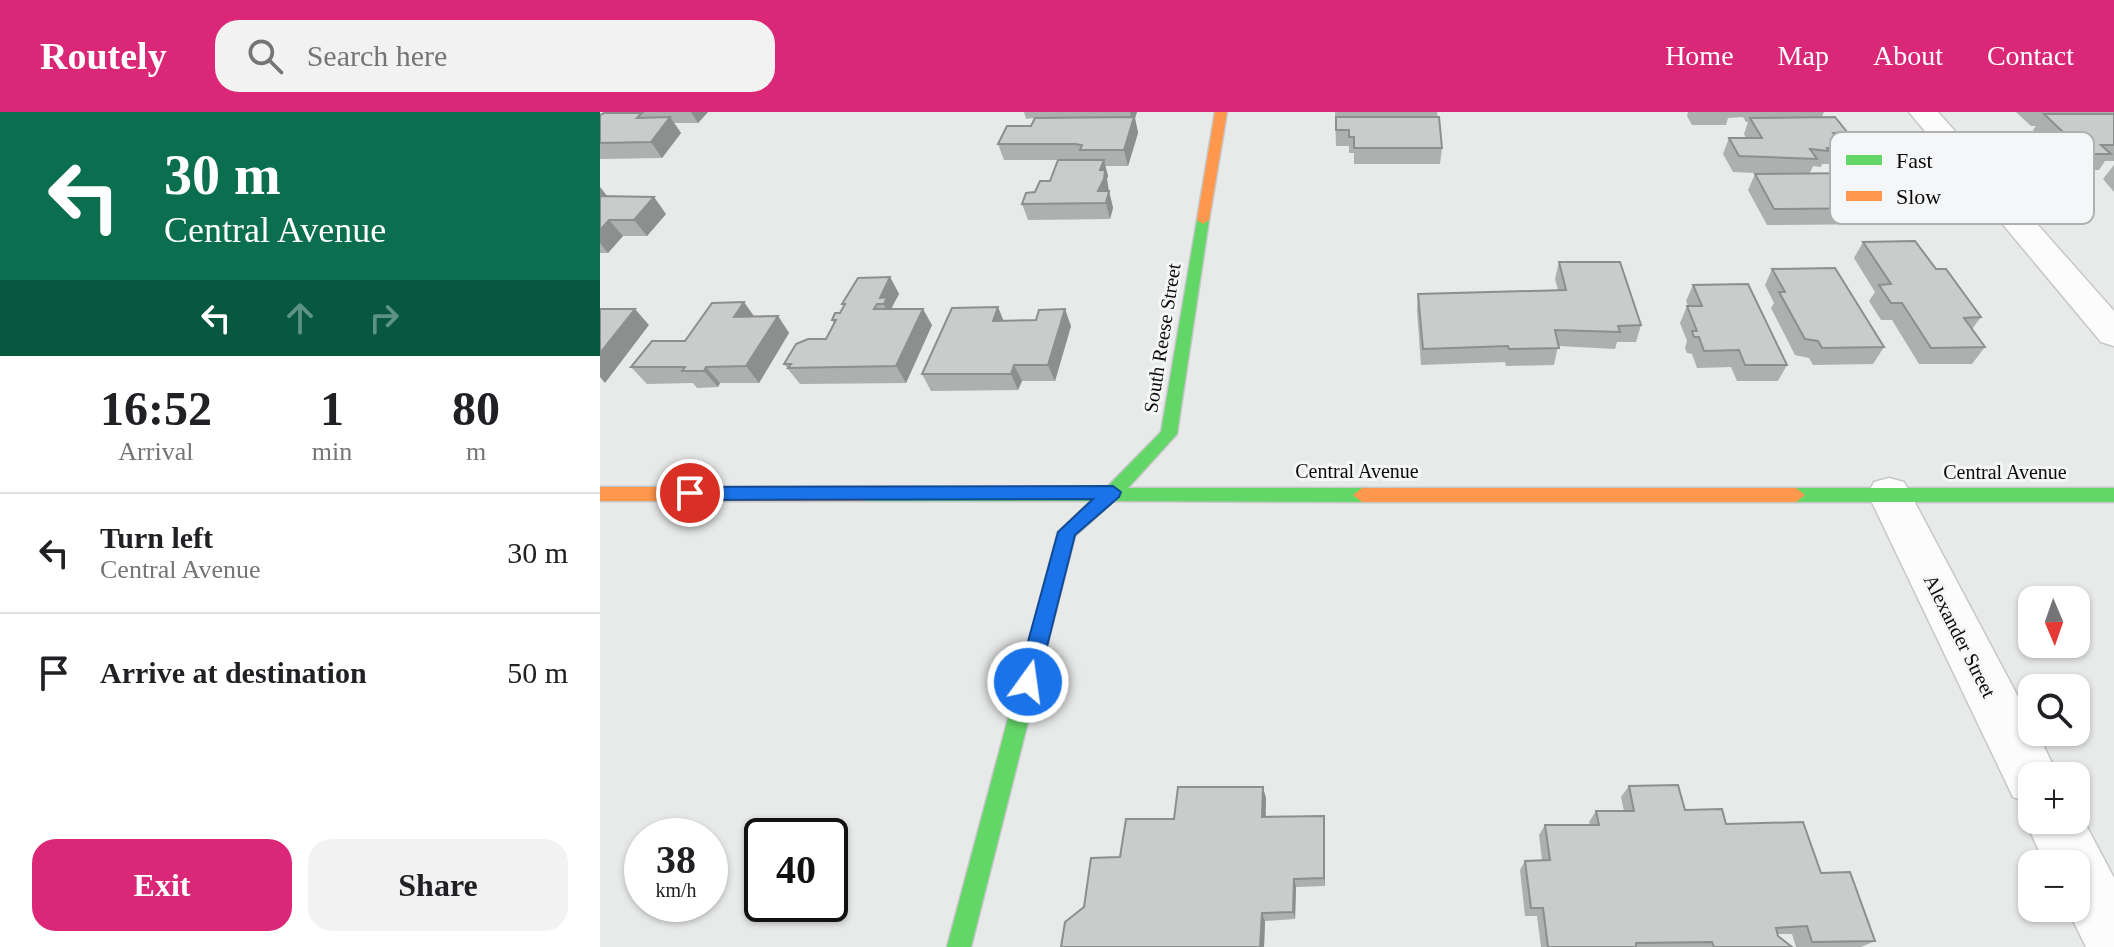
<!DOCTYPE html>
<html lang="en">
<head>
<meta charset="utf-8">
<style>
	:root { --surface:#fff; --page:#f2f2f2; --text:#202124; --muted:#757577; --line:#e0e0e0; --accent:#db2777 }
	body { margin:0; font-family:Georgia,serif; background:var(--page); color:var(--text); height:100vh; display:flex; flex-direction:column; font-size:30px; white-space:nowrap }
	* { box-sizing:border-box; margin:0 }
	p { font-size:26px; color:var(--muted) }
	.icon { flex:none; width:44px; height:44px; fill:none; stroke:currentColor; stroke-width:2; stroke-linecap:round; stroke-linejoin:round }
	.map { position:relative; flex:1; overflow:hidden }
	.panel { display:flex; flex-direction:column; background:var(--surface); width:600px }
	.panel>* { flex:none }
	.banner { background:#0b6e4f; color:#fff; overflow:hidden }
	.needle { width:52px; rotate:178deg }
	.tools { position:absolute; left:1418px; top:474px; display:grid; gap:16px }
	.tools a { display:grid; place-items:center; width:72px; height:72px; border-radius:16px; background:var(--surface); box-shadow:0 2px 6px #0004; font-size:40px }
	.speed { position:absolute; left:24px; top:706px; display:flex; gap:16px; font-size:40px; font-weight:700; text-align:center }
	.speed>* { display:grid; place-content:center; width:104px; height:104px; border-radius:50%; background:var(--surface); box-shadow:0 2px 6px #0004; line-height:1 }
	.speed small { font-size:20px; font-weight:400 }
	.speed .limit { border:4px solid #111; border-radius:12px; background:#fff; color:#111 }
	.pin { position:absolute; display:grid; place-items:center; width:68px; height:68px; color:#fff; margin:-34px; border:4px solid #fff; border-radius:50%; box-shadow:0 2px 8px #0007 }
	.me { position:absolute; width:88px; margin:-44px; rotate:14deg; stroke-linejoin:round; filter:drop-shadow(0 0 6px #0008) }
	.turn { display:flex; align-items:center; gap:28px; height:168px; padding:0 32px; font-size:36px }
	.turn .icon { width:104px; height:104px; stroke-width:2.5 }
	.turn b { display:block; font-size:56px; line-height:68px }
	.lanes { display:flex; align-items:center; height:76px; padding:0 32px; background:#0003; justify-content:center; gap:40px; direction:ltr }
	.lanes .off { opacity:.35 }
	.eta { display:flex; justify-content:space-evenly; align-items:center; height:136px; text-align:center }
	.eta b { font-size:48px; font-weight:700; line-height:56px }
	.primary-button { display:flex; gap:16px; margin-top:auto; padding:16px 32px }
	.primary-button a { flex:1; height:92px; border-radius:24px; background:var(--accent); color:#fff; font-size:32px; font-weight:700; line-height:92px; text-align:center }
	.primary-button a+a { background:var(--page); color:var(--text) }
	ul { padding:0; list-style:none }
	li { display:flex; align-items:center; gap:24px; height:120px; padding:0 32px; border-top:2px solid var(--line) }
	li div { flex:1 }
	li b { display:block; font-size:30px }
	li em { font-style:normal }
	header { display:flex; align-items:center; gap:48px; box-sizing:border-box; height:112px; padding:0 40px; background:var(--accent); color:#fff }
	header strong { font-size:38px }
	nav { display:flex; gap:44px; margin-inline-start:auto; font-size:28px }
	.search { width:560px; height:72px; background:var(--page); display:flex; align-items:center; gap:20px; box-sizing:border-box; padding:0 28px; border-radius:24px; color:var(--muted); font-size:30px }
	main { display:flex; flex:1; min-height:0 }
	.map>svg:first-child { display:block }
	.lines { fill:none; stroke-linecap:round; stroke-linejoin:round }
	.street-casing { stroke:#c6c7c7; stroke-width:3 }
	.fast-casing { stroke:#c6c7c7; stroke-width:3 }
	.slow-casing { stroke:#c6c7c7; stroke-width:3 }
	.street { fill:#fcfcfc; fill-rule:evenodd }
	.fast { fill:#63d668; fill-rule:evenodd }
	.slow { fill:#ff974d; fill-rule:evenodd }
	.wall { fill:#aeafaf }
	.shaded-wall { fill:#8d8e8e }
	.building { fill:#cacbcb; stroke:#8d8e8e; stroke-width:2 }
	.route { fill:#1a73e8; stroke:#114b97; stroke-width:2 }
	.labels { text-anchor:middle; stroke-width:6; stroke-linejoin:round; paint-order:stroke }
	.street-label { font-size:20px; fill:#0b0b0c; stroke:#f5f6f7 }
	.key { fill:#f5f6f7; stroke:#afb0b0; stroke-width:2 }
	.key-label { font-size:22px; fill:#0b0b0c }
</style>
</head>
<body>
<header>
<strong>Routely</strong>
<div class="search"><svg class="icon" aria-label="search" viewBox="0 0 24 24"><circle cx="10" cy="10" r="6"/><path d="M15 15l6 6"/></svg>Search here</div>
<nav><a>Home</a><a>Map</a><a>About</a><a>Contact</a></nav>
</header>
<main>
<section class="panel">
<div class="banner">
<div class="turn"><svg class="icon" aria-label="left" viewBox="0 0 24 24"><path d="M17 20v-9H6M10 6l-5 5 5 5"/></svg><div><b>30 m</b>Central Avenue</div></div>
<div class="lanes"><svg class="icon" aria-label="left" viewBox="0 0 24 24"><path d="M17 20v-9H6M10 6l-5 5 5 5"/></svg><svg class="icon off" aria-label="ahead" viewBox="0 0 24 24"><path d="M12 20V5M6 11l6-6 6 6"/></svg><svg class="icon off" aria-label="right" viewBox="0 0 24 24"><path d="M7 20v-9h11M14 6l5 5-5 5"/></svg></div>
</div>
<div class="eta">
<div><b>16:52</b><p>Arrival</p></div>
<div><b>1</b><p>min</p></div>
<div><b>80</b><p>m</p></div>
</div>
<ul>
<li><svg class="icon" aria-label="left" viewBox="0 0 24 24"><path d="M17 20v-9H6M10 6l-5 5 5 5"/></svg><div><b>Turn left</b><p>Central Avenue</p></div><em>30 m</em></li>
<li><svg class="icon" aria-label="arrive" viewBox="0 0 24 24"><path d="M6 21V4h12l-3 4 3 4H6"/></svg><div><b>Arrive at destination</b></div><em>50 m</em></li>
</ul>
<div class="primary-button"><a>Exit</a><a>Share</a></div>
</section>
<div class="map">
<svg width="1514" height="835" viewBox="0 0 1514 835">
	<rect width="100%" height="100%" fill="#e8e9e9"/>
	<g class="lines">
		<defs>
			<g id="street">
				<path d="M1309,0H1338L1514,199V234L1501,230Z"/>
				<path d="M1289,366L1304,370L1432,611V620H1437L1458,664H1432V708H1476V694L1514,766V835H1486L1467,796H1476V752H1445L1425,708L1432,692L1413,685L1268,382L1274,370Z"/>
			</g>
			<g id="fast">
				<path d="M603,104L609,108L577,322L528,376H762L771,383L762,390L514,389L475,424L371,835H347L458,420L491,389H264L255,382L264,375L506,376L561,320L597,108Z"/>
				<path d="M1196,376H1514V390H1196L1187,383Z"/>
			</g>
			<g id="slow">
				<path d="M615,0H627L609,108L603,112L597,108Z"/>
				<path d="M0,375H264L273,382L264,389H0Z"/>
				<path d="M762,376H1196L1205,383L1196,390H762L753,383Z"/>
			</g>
		</defs>
		<use href="#street" class="street-casing"/>
		<use href="#fast" class="fast-casing"/>
		<use href="#slow" class="slow-casing"/>
		<use href="#street" class="street"/>
		<use href="#fast" class="fast"/>
		<use href="#slow" class="slow"/>
	</g>
	<g class="wall">
		<path d="M5,0H108L98,11H74L81,21L62,46L0,47V3L6,1Z"/>
		<path d="M424,0H537L535,6L538,21L528,54H505L508,64L507,67L509,79L513,96L510,107L428,108L422,92L450,69L482,48H404L398,32L431,14L434,6L426,7Z"/>
		<path d="M735,0H837L842,36L840,52H754V41H749V34H736Z"/>
		<path d="M1088,0H1224L1222,5L1247,20L1241,32L1244,36L1236,52H1222L1221,55L1213,54L1210,61L1280,74L1290,81L1288,84L1297,96L1288,112L1167,113L1148,78L1155,62H1179L1133,60L1123,42L1129,26H1146L1144,22L1148,10H1146L1143,5L1128,6L1126,13H1092L1087,4Z"/>
		<path d="M1416,0H1514V49H1505L1499,58H1474L1433,18L1436,14H1431Z"/>
		<path d="M1514,53V80L1503,67Z"/>
		<path d="M0,75L7,84L66,102L47,124H23L8,141H0Z"/>
		<path d="M1263,130L1336,157L1381,205L1372,217L1385,235L1372,252H1319L1292,208H1281L1269,189L1275,180L1254,146Z"/>
		<path d="M959,150L1041,213L1036,230H1017L1015,237L958,234L954,253L906,254L905,250L821,253L817,198L818,182L958,178L955,167Z"/>
		<path d="M1172,157L1284,235L1273,252L1213,253L1209,246L1195,243L1171,196L1174,191L1165,173Z"/>
		<path d="M290,165L299,182L292,195L293,197L332,213L306,271L200,272L184,252L226,227L234,212L232,208L240,201L244,194L242,192Z"/>
		<path d="M1093,173L1187,253L1178,269H1137L1131,255L1097,256L1092,242L1087,241L1085,236L1087,229L1080,211L1087,194H1088L1086,189Z"/>
		<path d="M154,204H178L189,221L159,271H120L118,275L97,276L93,271L47,272L31,255L85,229Z"/>
		<path d="M404,209L471,214L455,269H422L418,278L331,279L322,262Z"/>
		<path d="M1029,674L1085,698L1126,712L1221,761L1275,829L1261,835H1196L1192,822H1178V824L1192,835H941L937,804H925L920,758L925,749L942,748L939,723L945,713H990L989,710L996,699H1024L1021,685Z"/>
		<path d="M666,686V705L724,704L725,774L696,775L695,807L665,809L664,835H461L484,795L520,745L574,707Z"/>
	</g>
	<g class="shaded-wall">
		<path d="M91,0H108L98,11Z"/>
		<path d="M530,0H537L535,6L538,21L528,54L524,38L533,11Z"/>
		<path d="M70,5L81,21L62,46L51,30Z"/>
		<path d="M504,48L508,64L507,67L509,81V79L513,96L510,107L506,91L498,79L500,58Z"/>
		<path d="M0,75L13,92L0,93Z"/>
		<path d="M54,85L66,102L47,124L34,108Z"/>
		<path d="M9,108L23,124L8,141L0,131V118Z"/>
		<path d="M290,165L299,182L292,195L296,202L293,209L280,186Z"/>
		<path d="M144,190L156,207L134,205Z"/>
		<path d="M398,195L405,212L393,209Z"/>
		<path d="M35,197L49,213L5,271L0,265V241Z"/>
		<path d="M323,197L332,213L306,271L296,254Z"/>
		<path d="M465,197L471,214L455,269L448,253Z"/>
		<path d="M178,204L189,221L159,271L146,254Z"/>
		<path d="M414,253L422,269L418,278L411,262Z"/>
		<path d="M106,255L120,271L118,275L104,259Z"/>
		<path d="M663,675L666,686L665,715L662,705Z"/>
		<path d="M724,704L725,714V774L724,766Z"/>
		<path d="M694,767L696,775L695,807L693,800Z"/>
		<path d="M662,801L665,809L664,835H660Z"/>
	</g>
	<g class="building">
		<path d="M4,1H42L37,6L70,5L51,30L0,31V3Z"/>
		<path d="M1444,2H1514V33H1501L1511,42H1486Z"/>
		<path d="M534,5L524,38H480L482,33L475,32H398L407,14H431L435,6Z"/>
		<path d="M736,5H839L842,36H754V25H749V18H736Z"/>
		<path d="M1235,5L1247,20L1233,21L1244,36H1227L1229,39L1210,37L1217,47L1139,44L1129,26H1162L1150,6Z"/>
		<path d="M458,48H504L500,58H505L504,67L498,79H509L506,91L422,92L426,81L435,80L440,69H450Z"/>
		<path d="M1271,61L1280,74L1285,75L1290,81L1287,82L1297,96L1174,97L1155,62Z"/>
		<path d="M0,84L54,85L34,108H9L0,118Z"/>
		<path d="M1315,129L1336,157H1346L1381,205L1364,206L1385,235L1331,236L1302,191H1291L1279,173L1291,172L1263,130Z"/>
		<path d="M959,150H1020L1041,213L1018,214L1020,220L955,218L959,236L909,237L908,234L823,237L818,182L966,178Z"/>
		<path d="M1235,156L1284,235L1222,236L1218,229L1205,227L1179,180H1185L1172,157Z"/>
		<path d="M290,165L280,186L287,185L284,192H277L274,197H323L296,254L188,256L191,252H184L196,232L208,227H226L236,208H232L235,201H240L245,192H242L258,166Z"/>
		<path d="M1148,172L1187,253H1145L1139,238L1104,239L1099,225H1094L1092,219H1097L1087,194H1102L1093,173Z"/>
		<path d="M144,190L134,205L178,204L146,254L106,255L104,259H82L85,255H31L52,229H85L112,191Z"/>
		<path d="M398,195L393,209L436,208L439,198L465,197L448,253H414L411,262H322L352,196Z"/>
		<path d="M0,197H35L0,241Z"/>
		<path d="M1078,673L1085,698L1122,697L1126,712L1203,710L1221,761L1250,760L1275,829L1212,830L1207,814L1176,816L1178,824L1192,835H1114L1112,830L1036,831V835H948L943,796H931L925,749L950,748L945,713H999L996,699H1034L1029,674Z"/>
		<path d="M578,675H663L662,705L724,704V766L694,767L693,800L662,801L660,835H461L465,810L484,795L491,746L520,745L526,707H574Z"/>
	</g>
	<path class="route" d="M513,374L521,380L519,385L475,423L438,570L435,577L428,580L420,577L417,570L458,420L493,387L90,388L82,381L90,375Z"/>
	<g class="labels">
		<g class="street-label">
			<text transform="translate(562 226) rotate(-81)" y="7">South Reese Street</text>
			<text x="757" y="366">Central Avenue</text>
			<text x="1405" y="367">Central Avenue</text>
			<text transform="translate(1360 524) rotate(63)" y="7">Alexander Street</text>
		</g>
	</g>
	<rect x="1230" y="20" width="264" height="92" rx="12" class="key"/>
	<rect x="1246" y="43" width="36" height="10" fill="#63d668"/>
	<rect x="1246" y="79" width="36" height="10" fill="#ff974d"/>
	<g class="key-label">
		<text x="1296" y="56">Fast</text>
		<text x="1296" y="92">Slow</text>
	</g>
</svg>
<div class="tools">
<a><svg class="needle" viewBox="-14 -14 28 28"><path d="M0-13l5 13h-10z" fill="#e53935"/><path d="M0 13l5-13h-10z" fill="#757577"/></svg></a>
<a><svg class="icon" aria-label="search" viewBox="0 0 24 24"><circle cx="10" cy="10" r="6"/><path d="M15 15l6 6"/></svg></a>
<a>+</a>
<a>−</a>
</div>
<div class="speed"><div>38<small>km/h</small></div><div class="limit">40</div></div>
<div class="pin" style="left:90px;top:381px;background:#d93025"><svg class="icon" aria-label="arrive" viewBox="0 0 24 24"><path d="M6 21V4h12l-3 4 3 4H6"/></svg></div>
<svg class="me" style="left:428px;top:570px" viewBox="-20 -20 40 40"><circle r="17" fill="#1a73e8" stroke="#fff" stroke-width="3"/><path d="M0-11L8 9 0 5-8 9z" fill="#fff"/></svg>
</div>
</main>
</body>
</html>
